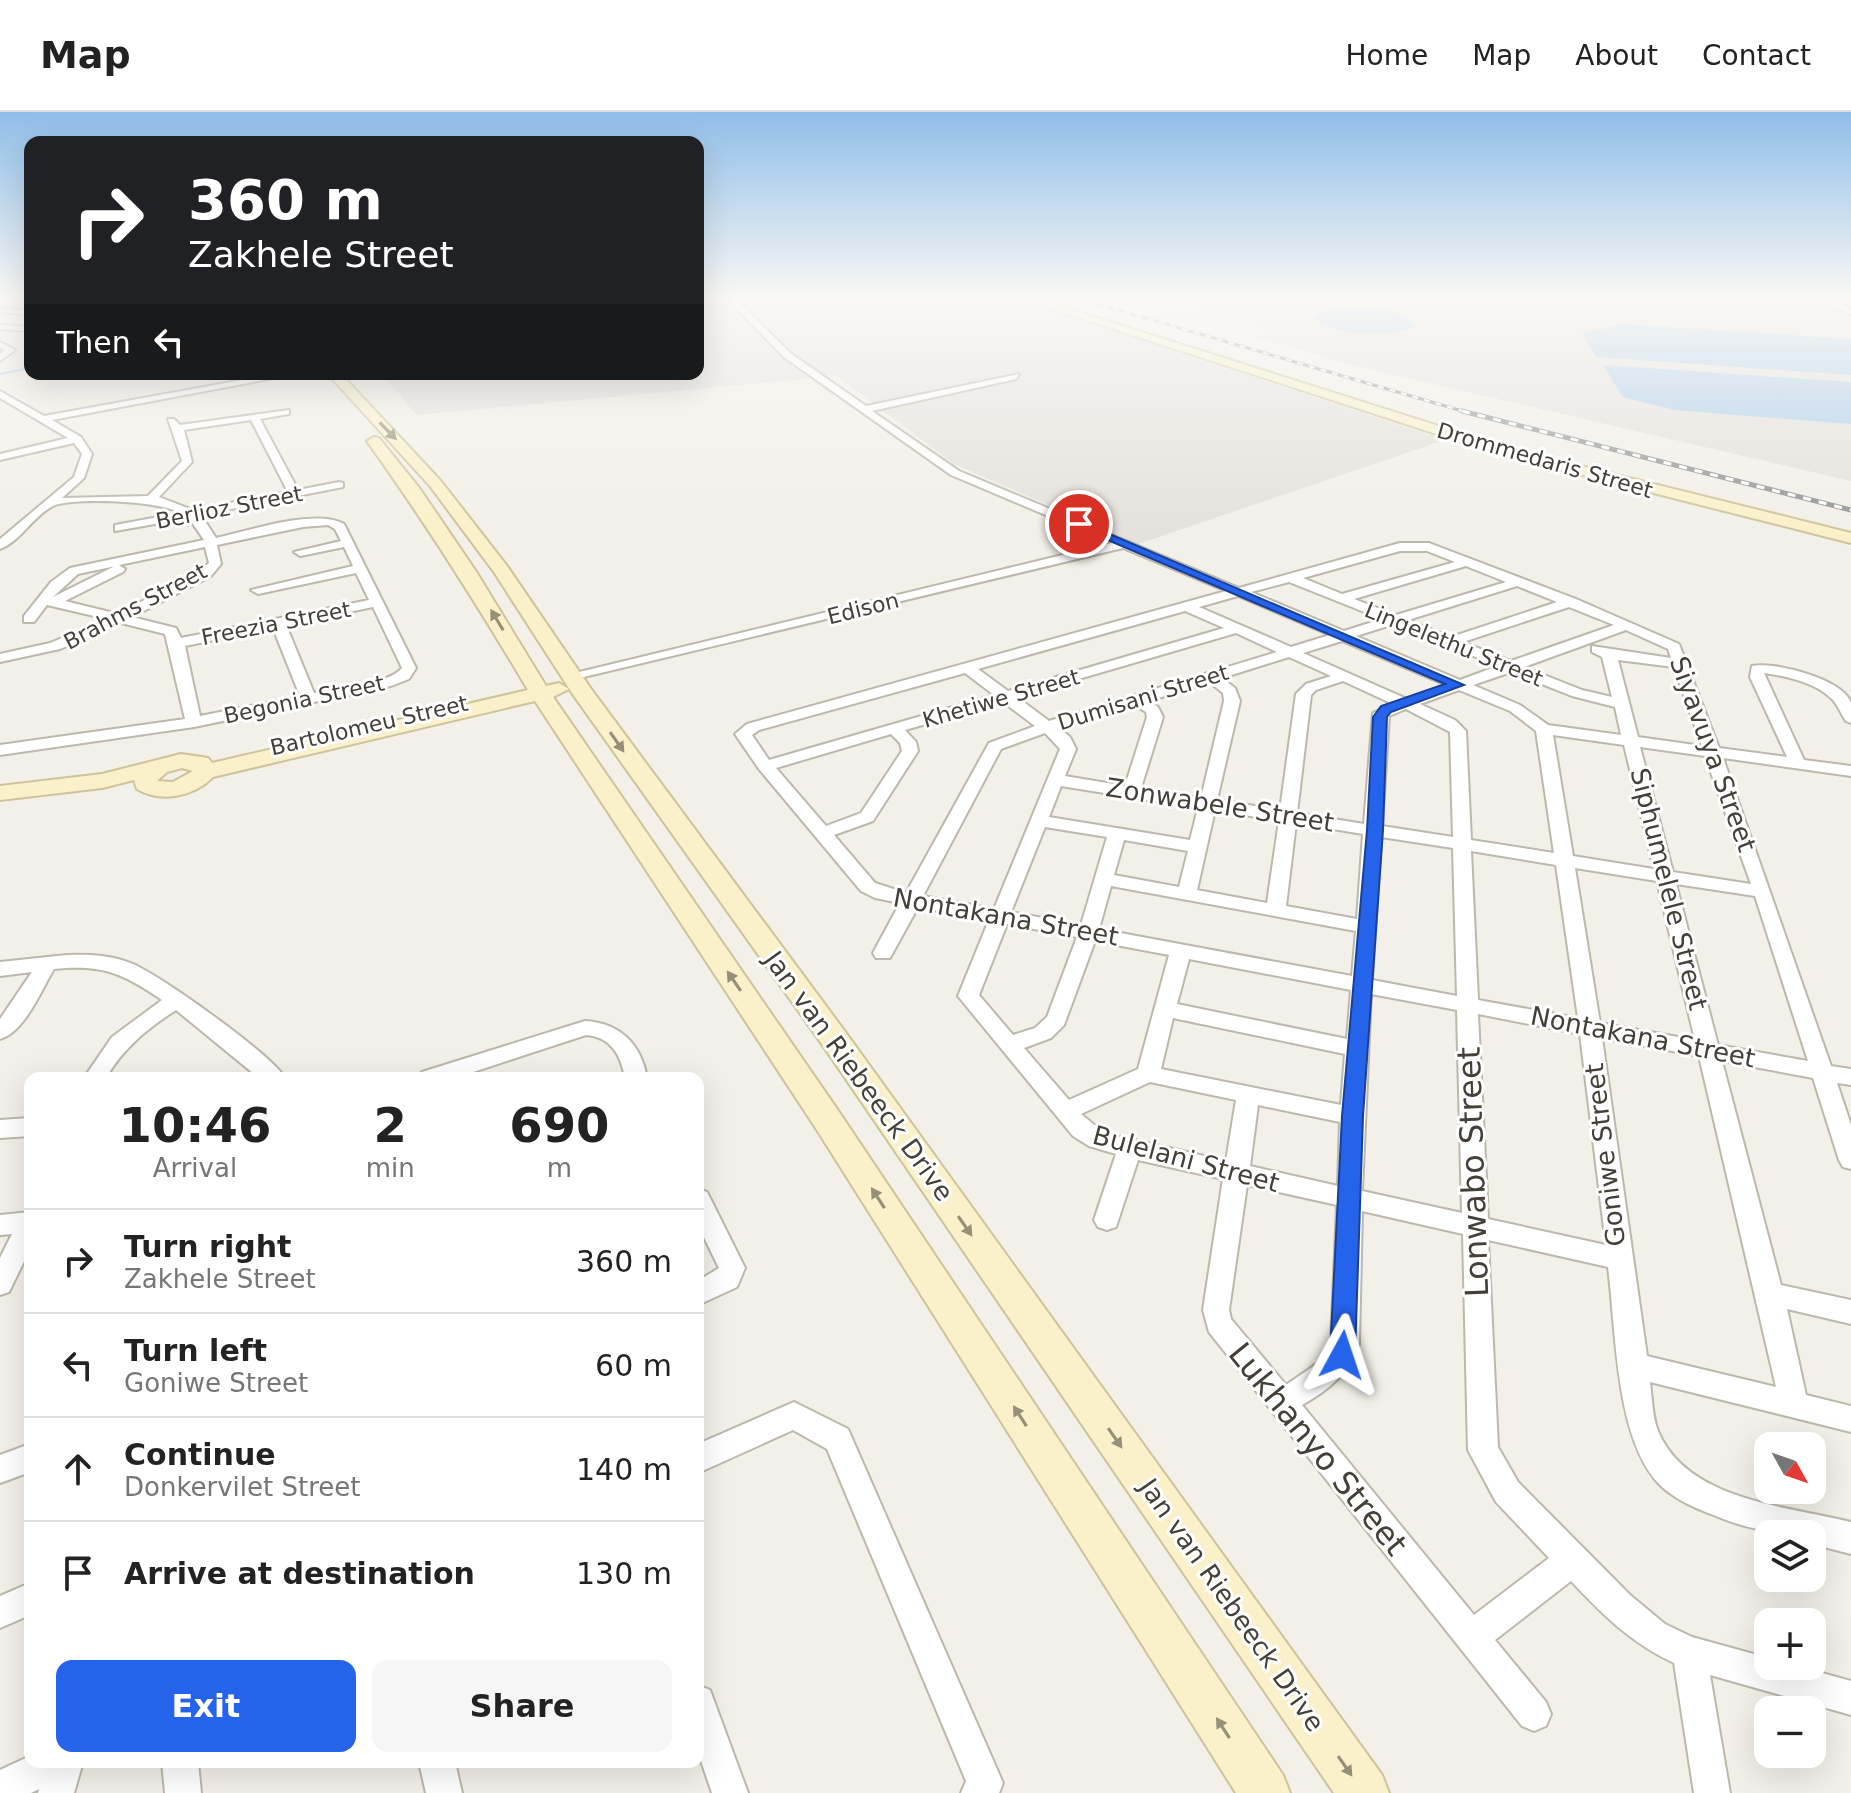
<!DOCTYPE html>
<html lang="en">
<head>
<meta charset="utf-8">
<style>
	:root { --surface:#fff; --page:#f6f6f6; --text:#222; --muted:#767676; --line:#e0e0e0; --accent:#2563eb }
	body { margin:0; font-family:"DejaVu Sans",sans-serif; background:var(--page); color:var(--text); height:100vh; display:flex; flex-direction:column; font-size:30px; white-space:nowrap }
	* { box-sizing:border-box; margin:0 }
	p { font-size:26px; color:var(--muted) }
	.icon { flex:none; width:44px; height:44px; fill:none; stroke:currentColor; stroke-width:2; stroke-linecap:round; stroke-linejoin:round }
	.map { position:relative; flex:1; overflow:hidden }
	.sheet { position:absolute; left:24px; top:960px; width:680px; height:696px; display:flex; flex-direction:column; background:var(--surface); border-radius:16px; box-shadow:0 8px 32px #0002 }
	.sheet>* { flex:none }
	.hud { position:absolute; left:24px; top:24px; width:680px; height:244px; border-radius:16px; box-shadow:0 8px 32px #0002; background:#202124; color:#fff; overflow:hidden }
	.needle { width:52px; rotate:130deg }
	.buttons { position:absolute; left:1754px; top:1320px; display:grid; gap:16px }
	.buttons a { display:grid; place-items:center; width:72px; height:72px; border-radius:16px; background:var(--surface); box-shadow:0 8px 32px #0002; font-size:40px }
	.pin { position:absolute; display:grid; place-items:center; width:68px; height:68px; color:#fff; margin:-34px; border:4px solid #fff; border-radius:50%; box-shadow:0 2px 8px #0007 }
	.me { position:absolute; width:88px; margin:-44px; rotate:5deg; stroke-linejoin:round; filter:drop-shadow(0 0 6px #0008) }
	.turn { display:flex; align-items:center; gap:28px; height:168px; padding:0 32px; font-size:36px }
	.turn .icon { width:104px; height:104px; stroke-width:2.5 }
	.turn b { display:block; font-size:56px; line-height:68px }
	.then { display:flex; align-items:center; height:76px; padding:0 32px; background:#0003; gap:16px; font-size:30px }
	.eta { display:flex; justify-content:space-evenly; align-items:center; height:136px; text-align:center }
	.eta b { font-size:48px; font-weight:800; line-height:56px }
	.cta { display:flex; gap:16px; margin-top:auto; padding:16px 32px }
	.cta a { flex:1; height:92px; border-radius:16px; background:var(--accent); color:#fff; font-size:32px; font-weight:800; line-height:92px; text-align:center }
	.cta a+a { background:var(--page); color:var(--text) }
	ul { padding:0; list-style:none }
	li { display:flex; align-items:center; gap:24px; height:104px; padding:0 32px; border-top:2px solid var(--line) }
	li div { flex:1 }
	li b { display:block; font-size:30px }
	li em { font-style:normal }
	header { display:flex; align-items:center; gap:48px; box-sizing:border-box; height:112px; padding:0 40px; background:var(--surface); border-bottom:2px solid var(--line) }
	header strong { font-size:38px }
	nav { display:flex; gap:44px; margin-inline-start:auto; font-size:28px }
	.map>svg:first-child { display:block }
	.industrial { fill:#e5e1dc }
	.water { fill:#a9ccea }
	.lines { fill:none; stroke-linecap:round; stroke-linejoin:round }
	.stream { stroke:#a9ccea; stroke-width:2 }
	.street-casing { stroke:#bdb8ab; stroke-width:4 }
	.secondary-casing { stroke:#cec49b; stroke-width:4 }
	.street { fill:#fff; fill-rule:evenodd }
	.secondary { fill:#faf1ca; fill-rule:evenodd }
	.rail-far1-casing { stroke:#969696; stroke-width:3 }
	.rail-casing { stroke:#969696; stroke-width:5 }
	.rail-far1 { stroke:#fff; stroke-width:2; stroke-dasharray:6; stroke-linecap:butt }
	.rail { stroke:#fff; stroke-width:3; stroke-dasharray:8; stroke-linecap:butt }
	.oneway { fill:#969079 }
	.route { fill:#2563eb; stroke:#184099; stroke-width:2 }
	.labels { text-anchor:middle; stroke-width:6; stroke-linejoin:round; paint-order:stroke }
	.far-street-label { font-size:22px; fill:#454037; stroke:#fff }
	.street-label { font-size:26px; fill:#454037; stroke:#fff }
	.near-street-label { font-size:32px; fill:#454037; stroke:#fff }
</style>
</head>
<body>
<header>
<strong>Map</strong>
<nav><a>Home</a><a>Map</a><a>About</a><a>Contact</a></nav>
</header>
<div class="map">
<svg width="1851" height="1681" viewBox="0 0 1851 1681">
	<rect width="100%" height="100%" fill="#f2f0e8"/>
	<g class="industrial">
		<path d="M698,183H1002L1445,328L1138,432L954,352L837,264L416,303L383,262H698Z"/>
		<path d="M1155,183H1811L1851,200V369L1360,255L1255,225L1272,221L1225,203Z"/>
	</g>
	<g class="water">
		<path d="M1338,196C1362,195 1399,194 1415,214C1390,226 1335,224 1314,207L1318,201Z"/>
		<path d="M1621,212L1851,227V263L1596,245L1582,221Z"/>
		<path d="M1603,253L1851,270V312L1674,298L1623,285Z"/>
	</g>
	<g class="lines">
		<path class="stream" d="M0,262L30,256"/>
		<defs>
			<g id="street">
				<path d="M724,183H732L790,241L866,294L1019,262L1016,267L872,299L959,359L1239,476L1400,431H1429L1576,487L1679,532L1719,636L1787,645L1750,565L1752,554C1773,549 1844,567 1851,591C1851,596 1851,605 1851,611L1846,609C1841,602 1838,593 1832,587C1816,571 1786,564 1764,561L1804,648L1851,654V664L1723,646L1831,954L1851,957V973L1837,971L1851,1013V1057L1843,1055L1839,1048L1813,966L1722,949L1781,1173L1851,1188V1212L1787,1197L1806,1283L1851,1294V1320L1650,1270C1652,1285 1652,1304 1658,1319C1687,1389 1787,1394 1851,1410V1442L1812,1432V1422C1775,1422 1745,1417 1711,1402C1692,1395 1673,1386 1659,1372C1615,1326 1616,1216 1608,1155L1488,1128L1498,1335L1518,1370L1630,1483L1665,1512L1692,1525L1768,1546V1554H1797L1851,1569V1603L1710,1563L1730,1681H1694L1674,1551C1630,1530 1604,1504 1571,1469L1495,1528L1546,1590L1551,1602L1546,1614L1534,1619L1522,1614L1209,1220L1203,1198L1223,1067L1138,1048L1116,1115L1107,1118L1098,1115L1094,1108L1116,1042L1089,1034L1073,1024L958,884L989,808L918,795L890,846H876L873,841L900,791L875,786L861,779L759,657L735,622L747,612L1226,479L1123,436L567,569V563L1112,431L951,363L784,245ZM1400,439H1427L1455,450L1342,482L1303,466ZM1466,454L1506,470L1396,503L1354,487ZM1289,470L1382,507L1344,519L1251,480ZM1517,474L1557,490L1451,525L1408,508ZM1238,484L1330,523L1291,535L1199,495ZM1569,495L1614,513L1511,549L1463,530ZM1185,499L1224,516L1008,579L978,557ZM1394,512L1498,554L1460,568L1356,524ZM1626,518L1668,537L1671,546L1592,534V540L1602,545L1612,585L1582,578L1524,555ZM1236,521L1277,540L1049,609L1017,585ZM1342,529L1446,573L1407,587L1303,541ZM1289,545L1331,564L1306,572L1296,582L1280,698L1217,688L1240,589L1235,576L1222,566ZM1618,548L1674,555L1702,634L1638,625ZM1511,560L1572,584L1615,595L1621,623L1548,613L1520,593L1473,573ZM965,561L994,583L769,648L752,623L759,618ZM1343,569L1393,592L1373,601L1364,712L1297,701L1311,583L1316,578ZM1209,570L1223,581L1224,589L1201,686L1141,676L1163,605L1158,595L1149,589ZM1459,578L1510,599L1536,619L1554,741L1471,728L1466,619L1455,608L1420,592ZM1003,590L1035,614L989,631L906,781L875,771L834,723L873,709L918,639L916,630L905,618ZM1134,593L1146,600L1147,605L1125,674L1065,664L1076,637L1070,625L1059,616ZM1406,597L1450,620L1453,725L1382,714L1389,604ZM1045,621L1060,637L994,797L923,784L1001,637ZM891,622L900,631L902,639L861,701L826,714L776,656ZM1553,623L1624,633L1654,757L1573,744ZM1640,635L1705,644L1751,772L1673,760ZM1061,674L1198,696L1190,728L1049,705ZM1215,698L1279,709L1267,791L1197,778ZM1296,711L1363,722L1357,807L1286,794ZM1045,715L1107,725L1081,813L1011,800ZM1381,725L1453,736L1457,884L1372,868ZM1124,728L1188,739L1179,775L1114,763ZM1471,739L1556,753L1578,906L1478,888ZM1575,756L1657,769L1695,928L1600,911ZM1676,772L1755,784L1808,949L1718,933ZM1111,774L1356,819L1352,864L1099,817ZM1007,812L1077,825L1047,905L1035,916L1013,923L979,883ZM1095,829L1169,843L1138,957L1069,988L1024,936L1051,926L1064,913ZM1189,847L1351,878L1347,927L1177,892ZM1371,882L1457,898L1462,1101L1362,1079ZM1478,902L1580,922L1606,1133L1488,1107ZM1173,906L1345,942L1341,993L1161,957ZM1602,926L1699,944L1776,1275L1647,1244ZM1150,970L1236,988L1226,1049L1104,1021L1081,1002ZM1258,993L1340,1010L1338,1074L1250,1054ZM1247,1073L1337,1093L1331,1232L1318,1251L1286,1273L1231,1207L1229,1198ZM1362,1099L1463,1122L1468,1338L1496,1390L1549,1446L1474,1503L1302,1293C1330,1277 1348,1262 1359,1232Z"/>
				<path d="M1809,183H1820L1851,197V202Z"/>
				<path d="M0,196L30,199V203L0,200Z"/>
				<path d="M0,213L30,215V219L0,217Z"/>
				<path d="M0,230L15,238L0,249V242L5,238L0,236Z"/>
				<path d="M276,262H295L52,308L81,325L92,342L84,366L62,386L148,384L182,349L168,307H174L180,313L289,298V302L260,307L298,378L339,370L343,371V375L201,403L216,426C248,419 316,396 344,412L416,556L409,567L391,574L194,615L0,643V633L185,607L165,522L121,511L60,537L0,550V542L50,531L107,507L47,493L34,510H24V504L51,470L70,456L204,428L189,406L115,419V413L180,401C161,389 72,385 53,394C33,404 21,429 0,437V427L74,365L82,342L74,331L0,348V342L68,326L0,286V279L44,304ZM251,308L288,380L193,398L159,385L192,350L184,318ZM328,413L335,417L341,429L294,440L300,444L344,435L353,454L251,478L258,482L356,461L369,488L181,526L176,516L132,505L211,464L221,452L217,433L303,415ZM205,435L209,451L201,458L118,502L65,489L123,460L125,457L119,453ZM116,454H115L53,485L78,462ZM373,495L402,556C390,572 334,577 314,581L286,513ZM273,516L300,584L200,604L185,534Z"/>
				<path d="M67,843C90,842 111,843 133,852C161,864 271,942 285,966H259L176,898C148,916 123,936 106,966H84L112,925L162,888C123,861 102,852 54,857C41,878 25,920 0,927V907L32,860L0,864V850Z"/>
				<path d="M585,909C620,911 641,932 647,966H625C621,943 611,925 586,923L455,966H419L422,960Z"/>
				<path d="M30,1006V1024L0,1026V1008Z"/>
				<path d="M698,1077L707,1080L745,1156L737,1175L698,1193V1169L719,1156L698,1113Z"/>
				<path d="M30,1100V1137L9,1180L0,1183V1146L12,1122L0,1123V1103Z"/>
				<path d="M794,1290L848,1317L1003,1671L999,1681H961L966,1669L827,1337L793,1318L698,1361V1332Z"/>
				<path d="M30,1332V1360L0,1371V1343Z"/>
				<path d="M30,1471V1503L0,1516V1484Z"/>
				<path d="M698,1573L710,1578L748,1681H712L698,1640Z"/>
				<path d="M30,1644V1650H83L74,1681H38L39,1677L31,1681H0V1658Z"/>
				<path d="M162,1650H198L201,1681H165Z"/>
				<path d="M419,1650H455L462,1681H426Z"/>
			</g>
			<g id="secondary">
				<path d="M0,183L30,185V191L0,189Z"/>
				<path d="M1009,183H1025L1505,335L1851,421V431L1495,341Z"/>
				<path d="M328,262H341L440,368L507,454L591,577L846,921L1382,1663L1389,1681H1334L824,935L572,581L494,460L430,374Z"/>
				<path d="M374,325L379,326L420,377L477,461L546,574L559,571L569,577L553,585L839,1000L1283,1663L1290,1681H1236L817,1018L535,589L213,665C193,685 161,691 137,677L134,668L102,676L0,688V674L102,662L181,642L208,646L212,651L528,578C477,492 425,410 367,329ZM182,656L193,659L173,670L157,669L167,660Z"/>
			</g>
		</defs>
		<use href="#street" class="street-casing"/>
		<use href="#secondary" class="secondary-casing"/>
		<use href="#street" class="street"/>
		<use href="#secondary" class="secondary"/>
		<defs>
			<path id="rail-far1" d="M1067,183L1469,301"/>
			<path id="rail" d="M1462,299L1851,398"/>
		</defs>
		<use href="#rail-far1" class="rail-far1-casing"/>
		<use href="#rail" class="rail-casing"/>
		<use href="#rail-far1" class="rail-far1"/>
		<use href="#rail" class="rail"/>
	</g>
	<defs><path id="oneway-solid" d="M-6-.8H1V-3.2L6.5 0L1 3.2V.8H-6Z" transform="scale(2)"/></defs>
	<g class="oneway">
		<use href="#oneway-solid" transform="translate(388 319) rotate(46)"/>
		<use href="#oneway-solid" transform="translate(497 508) rotate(-121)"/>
		<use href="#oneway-solid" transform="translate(617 630) rotate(55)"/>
		<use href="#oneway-solid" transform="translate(734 869) rotate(-124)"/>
		<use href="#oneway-solid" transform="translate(878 1086) rotate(-123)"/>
		<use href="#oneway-solid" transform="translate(965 1114) rotate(55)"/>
		<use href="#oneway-solid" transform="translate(1020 1304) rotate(-123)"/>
		<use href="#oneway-solid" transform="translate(1115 1326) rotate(55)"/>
		<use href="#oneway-solid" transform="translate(1223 1616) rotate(-123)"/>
		<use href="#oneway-solid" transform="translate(1345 1654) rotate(55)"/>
	</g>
	<linearGradient id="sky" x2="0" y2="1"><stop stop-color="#8fbee9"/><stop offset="0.44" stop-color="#f9f8f5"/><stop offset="1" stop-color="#f9f8f5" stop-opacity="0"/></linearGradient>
	<rect width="1851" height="419" fill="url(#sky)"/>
	<path class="route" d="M1079,409L1464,573L1391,600L1387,605L1383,718L1363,1004L1355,1243L1351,1251L1342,1254L1333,1251L1330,1243L1342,1004L1367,718L1373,605L1381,594L1445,572L1075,414Z"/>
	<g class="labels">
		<g class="far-street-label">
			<text transform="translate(1545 348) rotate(16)" y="8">Drommedaris Street</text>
			<text transform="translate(229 395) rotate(-11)" y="8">Berlioz Street</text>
			<text transform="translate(135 494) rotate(-28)" y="8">Brahms Street</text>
			<text transform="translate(863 496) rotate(-14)" y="8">Edison</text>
			<text transform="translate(276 511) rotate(-11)" y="8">Freezia Street</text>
			<text transform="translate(1454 532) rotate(22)" y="8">Lingelethu Street</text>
			<text transform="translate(1143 585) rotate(-17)" y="8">Dumisani Street</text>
			<text transform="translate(1001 586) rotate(-16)" y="8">Khetiwe Street</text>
			<text transform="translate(304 587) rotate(-12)" y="8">Begonia Street</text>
			<text transform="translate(369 613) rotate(-13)" y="8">Bartolomeu Street</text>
		</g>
		<g class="street-label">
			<text transform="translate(1713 642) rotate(70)" y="9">Siyavuya Street</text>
			<text transform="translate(1220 693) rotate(9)" y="9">Zonwabele Street</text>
			<text transform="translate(1669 777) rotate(76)" y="9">Siphumelele Street</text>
			<text transform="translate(1006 805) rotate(10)" y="9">Nontakana Street</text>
			<text transform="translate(1643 925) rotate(11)" y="9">Nontakana Street</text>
			<text transform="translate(859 964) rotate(54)" y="9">Jan van Riebeeck Drive</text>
			<text transform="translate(1605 1043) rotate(-97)" y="9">Goniwe Street</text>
			<text transform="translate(1186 1047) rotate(15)" y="9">Bulelani Street</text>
			<text transform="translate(1232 1493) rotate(55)" y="9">Jan van Riebeeck Drive</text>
		</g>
		<g class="near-street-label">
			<text transform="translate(1473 1060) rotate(-92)" y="11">Lonwabo Street</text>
			<text transform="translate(1318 1337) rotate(51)" y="11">Lukhanyo Street</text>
		</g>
	</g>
</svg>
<div class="buttons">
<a><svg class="needle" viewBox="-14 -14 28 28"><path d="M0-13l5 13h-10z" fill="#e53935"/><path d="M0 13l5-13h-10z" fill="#767676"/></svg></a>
<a><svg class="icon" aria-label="layers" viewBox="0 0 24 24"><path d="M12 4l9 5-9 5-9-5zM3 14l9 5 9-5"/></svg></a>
<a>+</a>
<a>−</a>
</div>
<div class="pin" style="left:1079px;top:412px;background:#d93025"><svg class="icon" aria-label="arrive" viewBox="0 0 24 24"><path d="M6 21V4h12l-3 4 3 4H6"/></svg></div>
<svg class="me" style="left:1342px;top:1243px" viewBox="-20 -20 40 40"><path d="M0-17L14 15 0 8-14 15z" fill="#2563eb" stroke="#fff" stroke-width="4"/></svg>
<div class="hud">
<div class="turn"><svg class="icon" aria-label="right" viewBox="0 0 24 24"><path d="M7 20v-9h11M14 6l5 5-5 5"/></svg><div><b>360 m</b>Zakhele Street</div></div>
<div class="then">Then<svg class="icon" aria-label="left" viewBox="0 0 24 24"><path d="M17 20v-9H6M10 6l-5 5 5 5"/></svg></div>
</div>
<section class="sheet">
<div class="eta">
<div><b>10:46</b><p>Arrival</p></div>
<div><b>2</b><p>min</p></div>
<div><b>690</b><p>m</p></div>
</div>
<ul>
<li><svg class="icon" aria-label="right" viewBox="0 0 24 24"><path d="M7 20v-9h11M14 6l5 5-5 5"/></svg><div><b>Turn right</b><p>Zakhele Street</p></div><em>360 m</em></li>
<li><svg class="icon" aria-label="left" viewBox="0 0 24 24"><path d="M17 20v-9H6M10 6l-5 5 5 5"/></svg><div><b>Turn left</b><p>Goniwe Street</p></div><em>60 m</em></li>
<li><svg class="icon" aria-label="ahead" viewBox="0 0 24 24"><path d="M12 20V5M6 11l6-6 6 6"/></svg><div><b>Continue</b><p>Donkervilet Street</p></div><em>140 m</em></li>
<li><svg class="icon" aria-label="arrive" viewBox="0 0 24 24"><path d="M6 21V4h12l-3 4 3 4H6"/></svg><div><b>Arrive at destination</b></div><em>130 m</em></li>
</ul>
<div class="cta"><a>Exit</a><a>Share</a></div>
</section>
</div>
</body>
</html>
